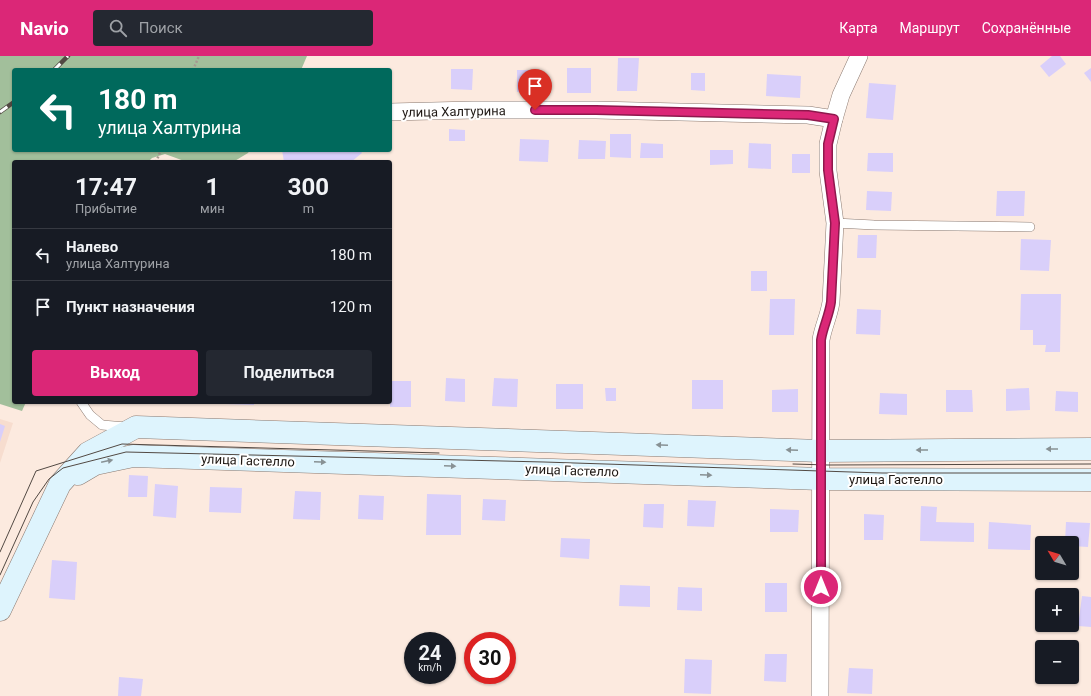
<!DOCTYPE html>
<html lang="ru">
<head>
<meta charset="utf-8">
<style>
	:root { --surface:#171b24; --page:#242831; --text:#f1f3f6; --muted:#9ea1a6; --line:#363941; --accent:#db2777 }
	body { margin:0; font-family:Roboto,sans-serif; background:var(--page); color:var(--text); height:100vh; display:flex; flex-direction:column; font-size:15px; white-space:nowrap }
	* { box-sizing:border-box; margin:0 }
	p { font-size:13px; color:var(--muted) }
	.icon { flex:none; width:22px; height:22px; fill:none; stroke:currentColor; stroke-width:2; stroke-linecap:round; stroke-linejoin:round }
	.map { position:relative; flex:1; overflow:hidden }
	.panel { position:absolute; left:12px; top:104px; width:380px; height:244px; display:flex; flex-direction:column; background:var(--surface); border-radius:4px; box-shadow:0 1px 3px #0004 }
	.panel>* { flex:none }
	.hud { position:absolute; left:12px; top:12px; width:380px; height:84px; border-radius:4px; box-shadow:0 1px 3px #0004; background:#00695c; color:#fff; overflow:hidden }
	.needle { width:26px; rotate:308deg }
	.buttons { position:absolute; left:1035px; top:480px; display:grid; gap:8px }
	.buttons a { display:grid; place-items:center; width:44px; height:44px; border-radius:4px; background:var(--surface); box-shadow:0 1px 3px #0004; font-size:20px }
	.speed { position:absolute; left:404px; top:576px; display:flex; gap:8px; font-size:20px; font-weight:700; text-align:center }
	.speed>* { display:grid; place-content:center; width:52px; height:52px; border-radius:50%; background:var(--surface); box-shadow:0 1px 3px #0004; line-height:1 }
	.speed small { font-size:10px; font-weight:400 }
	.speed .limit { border:6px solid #d22; background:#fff; color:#111 }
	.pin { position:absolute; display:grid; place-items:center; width:34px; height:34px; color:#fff; margin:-41px -17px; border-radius:50% 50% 50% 0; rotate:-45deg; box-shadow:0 0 4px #0007 }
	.pin .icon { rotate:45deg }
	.me { position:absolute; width:44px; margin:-22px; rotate:0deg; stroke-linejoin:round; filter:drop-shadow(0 0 3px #0008) }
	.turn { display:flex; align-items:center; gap:14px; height:84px; padding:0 20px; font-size:18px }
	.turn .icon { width:52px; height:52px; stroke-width:2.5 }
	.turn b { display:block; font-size:28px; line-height:34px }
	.eta { display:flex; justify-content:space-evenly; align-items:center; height:68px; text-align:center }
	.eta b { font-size:24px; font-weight:700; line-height:28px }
	.cta { display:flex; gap:8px; margin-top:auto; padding:8px 20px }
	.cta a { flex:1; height:46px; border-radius:4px; background:var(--accent); color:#fff; font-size:16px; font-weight:700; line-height:46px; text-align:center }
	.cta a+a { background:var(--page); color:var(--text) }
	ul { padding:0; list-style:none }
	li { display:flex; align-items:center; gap:12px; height:52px; padding:0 20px; border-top:1px solid var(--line) }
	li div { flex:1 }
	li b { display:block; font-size:15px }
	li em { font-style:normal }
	header { display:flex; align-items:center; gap:24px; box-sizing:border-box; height:56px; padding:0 20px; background:var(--accent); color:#fff }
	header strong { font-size:19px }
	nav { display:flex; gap:22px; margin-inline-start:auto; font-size:14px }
	.search { width:280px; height:36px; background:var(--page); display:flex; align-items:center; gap:10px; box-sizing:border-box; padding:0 14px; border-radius:4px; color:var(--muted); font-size:15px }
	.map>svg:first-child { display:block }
	.built { fill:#f7ddcf }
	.forest { fill:#a2bf9b }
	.building { fill:#d9cffa }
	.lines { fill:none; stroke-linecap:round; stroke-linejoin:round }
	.lane-casing { stroke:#8a7970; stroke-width:10 }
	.street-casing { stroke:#8a7970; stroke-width:18 }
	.secondary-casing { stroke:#8a7970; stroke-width:23 }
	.path { stroke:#a79991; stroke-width:2.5; stroke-dasharray:2 2; stroke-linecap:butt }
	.lane { stroke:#fff; stroke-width:9 }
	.street { stroke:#fff; stroke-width:17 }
	.secondary { stroke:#def4fd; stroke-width:22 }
	.tram { stroke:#524943; stroke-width:1 }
	.rail-casing { stroke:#524943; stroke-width:4.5 }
	.rail { stroke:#fff; stroke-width:3; stroke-dasharray:9; stroke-linecap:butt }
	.oneway { fill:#889194 }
	.route-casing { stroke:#8e194d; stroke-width:10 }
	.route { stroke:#db2777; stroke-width:7 }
	.labels { text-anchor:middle; stroke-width:4; stroke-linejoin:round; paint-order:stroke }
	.street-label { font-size:13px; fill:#1e1814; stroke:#fff }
</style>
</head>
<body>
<header>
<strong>Navio</strong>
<div class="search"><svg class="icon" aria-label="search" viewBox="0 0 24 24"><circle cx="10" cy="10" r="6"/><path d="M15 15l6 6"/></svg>Поиск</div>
<nav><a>Карта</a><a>Маршрут</a><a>Сохранённые</a></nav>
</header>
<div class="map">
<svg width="1091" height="640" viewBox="0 0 1091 640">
	<rect width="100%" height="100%" fill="#fceadf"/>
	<path class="built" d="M0,363L13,367L0,407Z"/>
	<path class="forest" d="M0,0H307L301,14H14V94H250L248,97L233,106H187L165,98L152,102L148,106H14V346H26L22,355L0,348Z"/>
	<g class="building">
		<path d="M1052,0H1060L1066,8L1049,21L1040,10Z"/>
		<path d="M618,2H639L637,35H617Z"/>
		<rect x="366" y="12" width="24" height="2"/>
		<rect x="567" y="12" width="24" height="25"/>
		<path d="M1091,12V26L1084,17Z"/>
		<path d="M451,13H473L472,34L451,33Z"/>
		<path d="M517,14H536L537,35L517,36Z"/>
		<path d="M691,17H705V35L691,34Z"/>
		<path d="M767,18L801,20L800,42L766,40Z"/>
		<path d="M869,27L896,29L893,64L866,62Z"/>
		<path d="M449,73L465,74V85H449Z"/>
		<path d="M610,78H631V102L610,101Z"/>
		<path d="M520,83L549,84L548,106L519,105Z"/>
		<path d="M579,84L606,85L605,103H578Z"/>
		<path d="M641,87L663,88V102H640Z"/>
		<path d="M749,87L771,88V113L748,112Z"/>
		<path d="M282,94H360L362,97L351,106H284Z"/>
		<path d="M710,94H733V108L710,109Z"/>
		<path d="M868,97H893V116L867,115Z"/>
		<rect x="792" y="98" width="18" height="19"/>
		<path d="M867,135L892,136L891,155L866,154Z"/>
		<path d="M997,135H1025L1024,160H996Z"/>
		<path d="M858,179H877L876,202H857Z"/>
		<path d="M1021,183L1051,184L1049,215L1020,214Z"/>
		<rect x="751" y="215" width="16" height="20"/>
		<path d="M1021,238H1061L1060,296H1045L1046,289H1033V274H1020Z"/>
		<path d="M770,243H795L794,279H769Z"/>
		<path d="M857,253L881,254L880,279L856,278Z"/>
		<path d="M446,322L465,323V346L445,345Z"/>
		<path d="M494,322L518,323L517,351L492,350Z"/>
		<rect x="692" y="324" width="31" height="29"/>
		<rect x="390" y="325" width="21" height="26"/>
		<rect x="556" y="328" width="27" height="25"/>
		<path d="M605,332H616V345H606Z"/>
		<path d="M1029,332L1030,354L1006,355V333Z"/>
		<path d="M798,333V356H772V334Z"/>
		<path d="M946,334H972L973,356H946Z"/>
		<path d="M1056,335L1078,336V356L1055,355Z"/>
		<path d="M880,337L907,338V359L879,358Z"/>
		<path d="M225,346H254V349L225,348Z"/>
		<path d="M0,368L5,370L0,386Z"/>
		<path d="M129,419L148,420L147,441H128Z"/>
		<path d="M155,428L178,430L176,462L153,460Z"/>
		<path d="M210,431L242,432L241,457L209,456Z"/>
		<path d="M295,435L321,436L320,464L293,463Z"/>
		<path d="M427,438L461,439V479H426Z"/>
		<path d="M359,439L384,440L383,464L358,463Z"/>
		<path d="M483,443L506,444L505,465L482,464Z"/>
		<path d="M688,444L716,445L714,471L687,470Z"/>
		<path d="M644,448H664L663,472L643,471Z"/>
		<path d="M921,450L937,451L936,466L974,467V486L920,485Z"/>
		<path d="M770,453L799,454L798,476H770Z"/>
		<path d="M864,458L884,459L883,484H864Z"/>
		<path d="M989,466L1031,469L1030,494L988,493Z"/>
		<path d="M1066,466L1090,467L1088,491L1072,490V487H1065Z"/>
		<path d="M561,482L590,483L589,503L560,501Z"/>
		<path d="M52,504L77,506L75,544L49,542Z"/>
		<rect x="765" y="527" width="22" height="29"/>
		<path d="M620,529L650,530V551L619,550Z"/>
		<path d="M678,531L702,532V555L677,554Z"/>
		<path d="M1082,540L1091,541V571L1078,570Z"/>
		<path d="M765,598H787L786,626L764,625Z"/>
		<path d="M685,603L712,604L711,638L684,637Z"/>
		<path d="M849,612L873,613L872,638L847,637Z"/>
		<path d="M119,621L143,623L141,640H118Z"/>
	</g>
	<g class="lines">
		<defs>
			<g id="lane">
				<path d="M835,167L874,169L1030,171"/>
				<path d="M81,346L90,359L102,369L126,371"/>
			</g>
			<g id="street">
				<path d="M390,56L473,54H596L808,59L834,63L841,39L859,0"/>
				<path d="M820,640L821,284C823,271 829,260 831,246L835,167L828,115V88L834,63"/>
			</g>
			<g id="secondary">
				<path d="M78,418L95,408L133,400L821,423L1091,424"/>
				<path d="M0,554L60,428L88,397L136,371L821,395L1091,393"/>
			</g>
		</defs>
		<use href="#lane" class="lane-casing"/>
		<use href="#street" class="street-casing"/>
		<use href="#secondary" class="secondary-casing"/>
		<g class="path">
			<path d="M193,14L199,0"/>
			<path d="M156,106L161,94"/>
		</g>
		<use href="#lane" class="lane"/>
		<use href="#street" class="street"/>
		<use href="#secondary" class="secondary"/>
		<g class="tram">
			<path d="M793,408L828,409L1091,408"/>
			<path d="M0,496L36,415L122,388L439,397"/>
			<path d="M0,519L33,446L49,423L63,412L126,396L544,406L882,417H1091"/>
		</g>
		<defs>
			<g id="rail">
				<path d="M54,14L68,0"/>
				<path d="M0,56L14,46"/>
			</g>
		</defs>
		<use href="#rail" class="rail-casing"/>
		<use href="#rail" class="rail"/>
	</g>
	<defs><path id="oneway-solid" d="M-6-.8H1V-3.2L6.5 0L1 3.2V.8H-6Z"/></defs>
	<g class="oneway">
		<use href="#oneway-solid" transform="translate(662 389) rotate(-178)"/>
		<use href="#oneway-solid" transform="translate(1052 393) rotate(180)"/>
		<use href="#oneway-solid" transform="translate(792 394) rotate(-178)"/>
		<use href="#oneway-solid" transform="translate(922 394) rotate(180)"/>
		<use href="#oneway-solid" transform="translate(107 405) rotate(-12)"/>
		<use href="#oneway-solid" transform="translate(320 406) rotate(2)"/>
		<use href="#oneway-solid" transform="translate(450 410) rotate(2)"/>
		<use href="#oneway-solid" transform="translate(706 419) rotate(2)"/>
	</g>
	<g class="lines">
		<defs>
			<path id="route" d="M535,54H596L808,59L834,63L828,88V114L835,167L831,246C829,260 823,271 821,284V531"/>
		</defs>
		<use href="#route" class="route-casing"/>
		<use href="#route" class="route"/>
	</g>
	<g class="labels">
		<g class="street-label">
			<text transform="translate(454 55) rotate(-1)" y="5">улица Халтурина</text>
			<text transform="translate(248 404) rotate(2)" y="5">улица Гастелло</text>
			<text transform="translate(572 414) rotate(2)" y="5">улица Гастелло</text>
			<text x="896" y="428">улица Гастелло</text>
		</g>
	</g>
</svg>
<div class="buttons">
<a><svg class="needle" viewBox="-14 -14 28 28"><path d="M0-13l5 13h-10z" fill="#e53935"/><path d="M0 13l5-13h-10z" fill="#9ea1a6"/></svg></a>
<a>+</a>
<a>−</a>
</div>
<div class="speed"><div>24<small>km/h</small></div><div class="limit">30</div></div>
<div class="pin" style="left:535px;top:54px;background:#d93025"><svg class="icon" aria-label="arrive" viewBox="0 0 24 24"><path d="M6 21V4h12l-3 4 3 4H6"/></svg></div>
<svg class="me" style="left:821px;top:531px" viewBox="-20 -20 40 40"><circle r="17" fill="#db2777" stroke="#fff" stroke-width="3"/><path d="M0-11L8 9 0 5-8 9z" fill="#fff"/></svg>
<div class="hud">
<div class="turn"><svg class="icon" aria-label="left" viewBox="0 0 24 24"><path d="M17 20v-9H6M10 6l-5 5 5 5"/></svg><div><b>180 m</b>улица Халтурина</div></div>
</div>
<section class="panel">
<div class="eta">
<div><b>17:47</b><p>Прибытие</p></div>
<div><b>1</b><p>мин</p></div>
<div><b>300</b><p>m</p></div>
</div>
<ul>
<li><svg class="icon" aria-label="left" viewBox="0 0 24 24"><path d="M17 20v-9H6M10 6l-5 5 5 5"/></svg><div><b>Налево</b><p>улица Халтурина</p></div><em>180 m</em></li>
<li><svg class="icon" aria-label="arrive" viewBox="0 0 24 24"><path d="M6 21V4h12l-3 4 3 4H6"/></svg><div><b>Пункт назначения</b></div><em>120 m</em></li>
</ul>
<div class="cta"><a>Выход</a><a>Поделиться</a></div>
</section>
</div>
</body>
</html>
